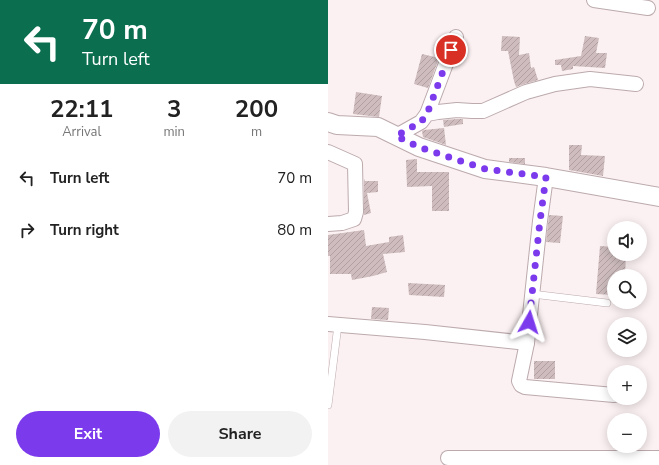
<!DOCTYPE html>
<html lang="en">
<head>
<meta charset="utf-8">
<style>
	:root { --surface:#fff; --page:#f2f2f2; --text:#222; --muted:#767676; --accent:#7c3aed }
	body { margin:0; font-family:"Nunito Sans",sans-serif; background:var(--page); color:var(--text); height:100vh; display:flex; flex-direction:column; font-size:15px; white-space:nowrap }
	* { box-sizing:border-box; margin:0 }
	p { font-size:13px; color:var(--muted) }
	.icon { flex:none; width:22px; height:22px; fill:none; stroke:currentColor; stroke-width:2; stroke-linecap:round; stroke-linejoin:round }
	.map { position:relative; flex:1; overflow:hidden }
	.drawer { display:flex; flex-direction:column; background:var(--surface); width:328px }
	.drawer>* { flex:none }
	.top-card { background:#0b6e4f; color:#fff; overflow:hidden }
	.buttons { position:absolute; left:279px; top:221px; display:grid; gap:8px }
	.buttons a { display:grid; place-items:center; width:40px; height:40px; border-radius:50%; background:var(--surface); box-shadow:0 2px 10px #0003; font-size:20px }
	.pin { position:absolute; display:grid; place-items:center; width:34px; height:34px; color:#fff; margin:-17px; border:2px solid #fff; border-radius:50%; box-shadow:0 1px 4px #0007 }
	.me { position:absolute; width:44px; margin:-22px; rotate:6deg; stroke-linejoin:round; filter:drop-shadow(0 0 3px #0008) }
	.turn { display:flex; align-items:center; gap:14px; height:84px; padding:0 16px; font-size:18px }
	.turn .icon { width:52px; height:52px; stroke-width:2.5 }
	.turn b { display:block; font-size:28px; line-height:34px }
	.eta { display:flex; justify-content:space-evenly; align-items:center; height:68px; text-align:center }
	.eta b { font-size:24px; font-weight:700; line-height:28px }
	.action { display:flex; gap:8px; margin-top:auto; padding:8px 16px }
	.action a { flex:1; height:46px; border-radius:24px; background:var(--accent); color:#fff; font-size:16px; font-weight:700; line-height:46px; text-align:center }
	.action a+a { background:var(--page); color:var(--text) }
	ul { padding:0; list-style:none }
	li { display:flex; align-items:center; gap:12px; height:52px; padding:0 16px }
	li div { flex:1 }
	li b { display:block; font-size:15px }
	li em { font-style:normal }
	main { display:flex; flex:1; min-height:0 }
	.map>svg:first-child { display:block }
	.building { fill:url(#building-hatch) }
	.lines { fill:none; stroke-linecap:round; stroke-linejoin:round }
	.service-casing { stroke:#bcaaad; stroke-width:8 }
	.minor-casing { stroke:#bcaaad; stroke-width:16 }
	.tertiary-casing { stroke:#bcaaad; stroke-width:20 }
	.service { stroke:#fff; stroke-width:7 }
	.minor { stroke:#fff; stroke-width:14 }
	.tertiary { stroke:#fff; stroke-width:18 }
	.route { stroke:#7c3aed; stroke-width:7; stroke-dasharray:0 12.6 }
</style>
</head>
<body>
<main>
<section class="drawer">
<div class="top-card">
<div class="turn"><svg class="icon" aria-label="left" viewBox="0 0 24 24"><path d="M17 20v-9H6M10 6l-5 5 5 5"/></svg><div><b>70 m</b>Turn left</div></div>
</div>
<div class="eta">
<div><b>22:11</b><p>Arrival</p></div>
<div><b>3</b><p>min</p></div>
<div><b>200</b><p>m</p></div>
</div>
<ul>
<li><svg class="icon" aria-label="left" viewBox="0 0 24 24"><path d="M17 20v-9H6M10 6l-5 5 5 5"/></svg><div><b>Turn left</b></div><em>70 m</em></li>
<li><svg class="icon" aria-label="right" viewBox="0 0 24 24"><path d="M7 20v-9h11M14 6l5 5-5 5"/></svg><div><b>Turn right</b></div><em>80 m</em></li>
</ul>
<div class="action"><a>Exit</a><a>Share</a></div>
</section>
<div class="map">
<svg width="331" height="465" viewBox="0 0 331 465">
	<defs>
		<pattern id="building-hatch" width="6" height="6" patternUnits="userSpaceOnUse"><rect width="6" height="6" fill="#cebcbe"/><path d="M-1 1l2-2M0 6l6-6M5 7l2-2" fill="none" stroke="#b0a0a2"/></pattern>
	</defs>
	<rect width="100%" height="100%" fill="#fcf1f2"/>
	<g class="building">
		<path d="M174,36L192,37L191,55L201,53L203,68L206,67L210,80L196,84L188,87L186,81L180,51H173Z"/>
		<path d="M257,36L271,38L268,53H279L277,68L245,66V69L234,71L233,65H227V60L253,56Z"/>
		<path d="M94,54L111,58L100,88L86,84Z"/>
		<path d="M28,92L54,96L51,117L25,114Z"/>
		<path d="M129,119H135V124L116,127L115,120Z"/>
		<path d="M116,128L118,145L95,137L94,131L96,130Z"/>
		<path d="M241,145H254L253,155L277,156L275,176L241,170Z"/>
		<path d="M181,158H197V164L181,162Z"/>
		<path d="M89,159V172H121V211H104V186L79,187L78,160Z"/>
		<path d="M36,179L37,181H50V192L39,193L43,213L36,215Z"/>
		<path d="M221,215L235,216L232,243L218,242Z"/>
		<path d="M36,230L38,246L61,242V237L75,235L77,252L55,254L59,272L45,276L24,280L23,274H2V256H0V235Z"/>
		<path d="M272,246L286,247V254H298L297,276H286V295L268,294Z"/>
		<path d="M80,283L117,285L116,297L81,295Z"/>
		<path d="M44,307L61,308L60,320L43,319Z"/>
		<rect x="206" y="361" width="21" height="18"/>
	</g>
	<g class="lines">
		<defs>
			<g id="service">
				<path d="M204,294L279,303"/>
				<path d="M0,405L10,325"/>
			</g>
			<g id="minor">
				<path d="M266,0L320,8"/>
				<path d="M99,114L128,37"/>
				<path d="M68,136L93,122L99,114L110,112L129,110L144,111H155L198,92L227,84L262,79L308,84"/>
				<path d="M0,152L27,164L28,212L26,219L14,223L0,224"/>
				<path d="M218,177L212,221L199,343L191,381L193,385L197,387L286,395"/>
				<path d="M0,324L97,332L199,343"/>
				<path d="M120,458H304"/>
				<path d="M304,465V458H331"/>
			</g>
			<path id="tertiary" d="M0,122L9,125L50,127L91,147L157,169L218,177L331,197"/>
		</defs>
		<use href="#service" class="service-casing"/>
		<use href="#minor" class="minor-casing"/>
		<use href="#tertiary" class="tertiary-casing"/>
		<use href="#service" class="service"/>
		<use href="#minor" class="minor"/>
		<use href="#tertiary" class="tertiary"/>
	</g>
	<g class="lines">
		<path class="route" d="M123,50L99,114L93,122L68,136L91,147L157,169L218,177L212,221L201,322"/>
	</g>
</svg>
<div class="buttons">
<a><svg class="icon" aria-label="sound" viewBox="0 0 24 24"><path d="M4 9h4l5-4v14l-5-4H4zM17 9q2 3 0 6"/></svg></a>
<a><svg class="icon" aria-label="search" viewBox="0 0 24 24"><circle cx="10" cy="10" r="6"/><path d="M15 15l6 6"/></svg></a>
<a><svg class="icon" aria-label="layers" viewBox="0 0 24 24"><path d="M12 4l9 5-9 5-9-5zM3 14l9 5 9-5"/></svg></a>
<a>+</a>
<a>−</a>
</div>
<div class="pin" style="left:123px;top:50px;background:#d93025"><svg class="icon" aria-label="arrive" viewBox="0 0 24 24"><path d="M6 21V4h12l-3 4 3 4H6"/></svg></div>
<svg class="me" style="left:201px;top:322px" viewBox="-20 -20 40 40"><path d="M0-17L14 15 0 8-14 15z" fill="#7c3aed" stroke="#fff" stroke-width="4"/></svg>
</div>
</main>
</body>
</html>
